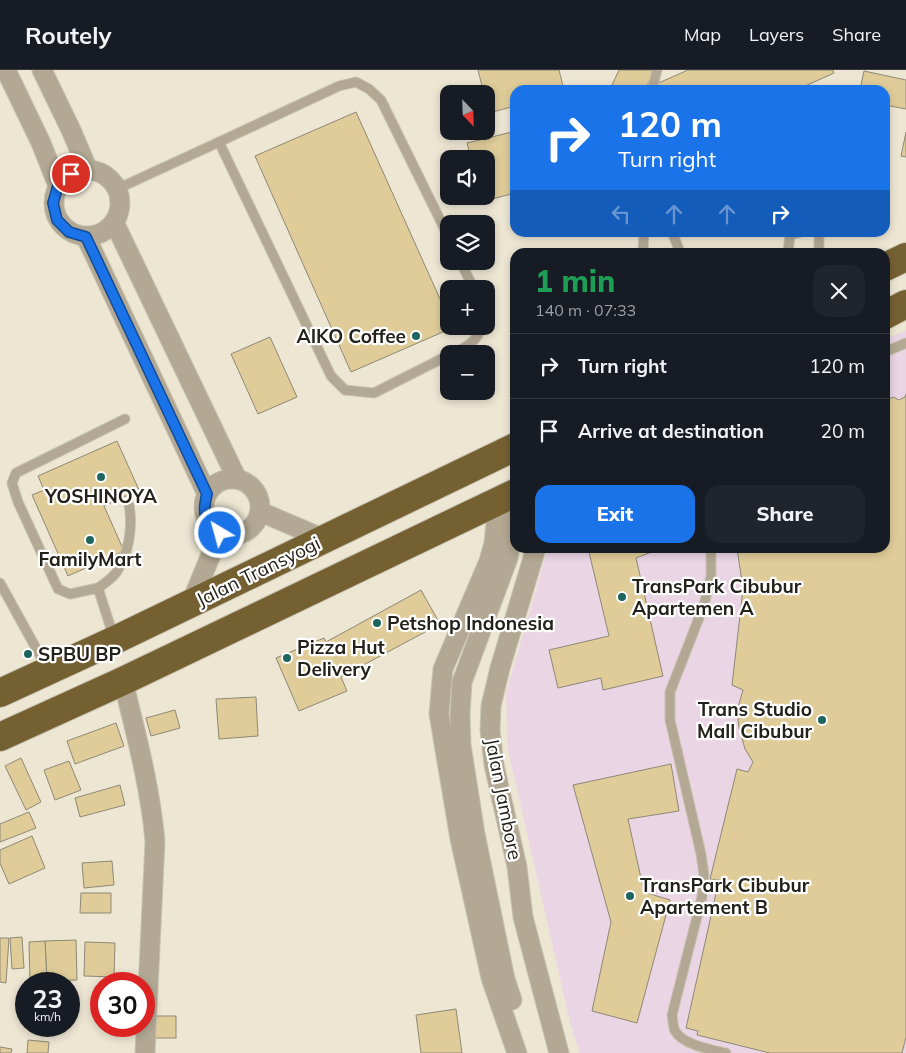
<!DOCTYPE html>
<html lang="en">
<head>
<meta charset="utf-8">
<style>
	:root { --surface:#171b24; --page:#20242c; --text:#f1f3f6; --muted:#9ea1a6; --line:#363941; --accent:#1a73e8 }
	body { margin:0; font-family:Mulish,sans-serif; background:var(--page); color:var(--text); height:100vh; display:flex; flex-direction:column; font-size:19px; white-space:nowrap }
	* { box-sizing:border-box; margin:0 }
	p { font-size:16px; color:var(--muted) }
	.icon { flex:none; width:28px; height:28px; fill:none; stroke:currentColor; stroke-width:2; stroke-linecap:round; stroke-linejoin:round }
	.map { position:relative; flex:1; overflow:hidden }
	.panel { position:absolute; left:510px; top:178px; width:380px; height:305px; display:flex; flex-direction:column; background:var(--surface); border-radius:15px; box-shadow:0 2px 8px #0003 }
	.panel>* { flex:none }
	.guide { position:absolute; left:510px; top:15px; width:380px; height:152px; border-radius:15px; box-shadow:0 2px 8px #0003; background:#1a73e8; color:#fff; overflow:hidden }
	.needle { width:32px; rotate:157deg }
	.buttons { position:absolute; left:440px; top:15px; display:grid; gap:10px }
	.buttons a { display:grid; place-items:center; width:55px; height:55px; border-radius:10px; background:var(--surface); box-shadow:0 2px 8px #0003; font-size:25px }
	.speed { position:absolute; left:15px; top:902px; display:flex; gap:10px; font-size:25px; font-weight:700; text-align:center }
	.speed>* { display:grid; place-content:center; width:65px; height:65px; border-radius:50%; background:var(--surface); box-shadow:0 2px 8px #0003; line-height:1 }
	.speed small { font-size:12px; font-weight:400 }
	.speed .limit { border:8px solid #d22; background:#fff; color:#111 }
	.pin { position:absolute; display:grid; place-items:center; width:42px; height:42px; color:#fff; margin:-21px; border:2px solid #fff; border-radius:50%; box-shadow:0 1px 5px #0007 }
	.me { position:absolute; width:55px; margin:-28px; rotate:323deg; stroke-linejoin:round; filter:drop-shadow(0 0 4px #0008) }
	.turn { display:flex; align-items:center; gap:18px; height:105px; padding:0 25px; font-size:22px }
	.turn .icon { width:65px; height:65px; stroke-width:2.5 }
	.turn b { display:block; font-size:35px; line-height:42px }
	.lanes { display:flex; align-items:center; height:48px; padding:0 25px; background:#0003; justify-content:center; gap:25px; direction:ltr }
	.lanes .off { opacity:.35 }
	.round { display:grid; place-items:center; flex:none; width:52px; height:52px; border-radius:15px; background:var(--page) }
	.head { display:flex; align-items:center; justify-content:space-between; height:85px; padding:0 25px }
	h1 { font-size:30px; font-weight:800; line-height:38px; color:#1e9e55 }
	.action { display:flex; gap:10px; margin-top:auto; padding:10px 25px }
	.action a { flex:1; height:58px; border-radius:15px; background:var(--accent); color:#fff; font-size:20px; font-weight:800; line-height:58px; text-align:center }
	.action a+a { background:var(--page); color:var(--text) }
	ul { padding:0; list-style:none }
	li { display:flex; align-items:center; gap:15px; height:65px; padding:0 25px; border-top:1px solid var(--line) }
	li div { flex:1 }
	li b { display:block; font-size:19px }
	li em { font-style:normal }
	header { display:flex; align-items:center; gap:30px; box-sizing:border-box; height:70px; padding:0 25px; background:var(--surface); border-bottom:1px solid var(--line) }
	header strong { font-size:24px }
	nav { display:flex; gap:28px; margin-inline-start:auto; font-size:18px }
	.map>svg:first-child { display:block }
	.commercial { fill:#ead5e5 }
	.building { fill:#dfcc99; stroke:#8e8876 }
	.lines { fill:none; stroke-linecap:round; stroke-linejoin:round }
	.lane-casing { stroke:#c9c3b2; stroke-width:11 }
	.street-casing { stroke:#c9c3b2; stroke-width:21 }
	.highway-casing { stroke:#c9c3b2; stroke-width:30 }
	.lane { stroke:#b2a893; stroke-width:9 }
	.street { stroke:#b2a893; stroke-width:19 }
	.highway { stroke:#756032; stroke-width:28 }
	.route-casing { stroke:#114b97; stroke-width:12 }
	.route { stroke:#1a73e8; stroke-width:9 }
	.poi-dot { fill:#1e665d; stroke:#fff; stroke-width:2 }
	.labels { text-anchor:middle; stroke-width:4.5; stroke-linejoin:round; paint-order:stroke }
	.poi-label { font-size:19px; font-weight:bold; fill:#24211a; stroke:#fff; text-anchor:start }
	.street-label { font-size:19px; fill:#24211a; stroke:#fff }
</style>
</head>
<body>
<header>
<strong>Routely</strong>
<nav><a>Map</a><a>Layers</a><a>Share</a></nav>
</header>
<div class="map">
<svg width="906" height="983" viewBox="0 0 906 983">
	<rect width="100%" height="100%" fill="#ede6d3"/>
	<path class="commercial" d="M906,260V983H580L570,952L508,680L506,623L548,478H885V270Z"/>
	<g class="building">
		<path d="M478,0H559L564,20H515V36L489,43L486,24H484Z"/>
		<path d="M619,0H655L645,20H623L612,15Z"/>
		<path d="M688,0H833L834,3L803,17L805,20H657L654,15Z"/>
		<path d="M864,1L906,10V39L885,35V20H860Z"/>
		<path d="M356,42L449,249V256L452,258L351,302L255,86Z"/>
		<path d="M512,62L515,73V123L481,132L480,126H486V89H471L467,73Z"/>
		<path d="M906,62V87L901,86Z"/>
		<path d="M270,267L297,327L258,344L231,284Z"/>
		<path d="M906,324V967L902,983H770L697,965L698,961L686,958L719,810L710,809L737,699L748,702L753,692L745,679L739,658L737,641L743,620L732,615L743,519L737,478H885V331L893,327L899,330L905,327Z"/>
		<path d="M117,371L139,420L104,436L124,481L68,506L32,425L44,420L38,406Z"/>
		<path d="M588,478H662L636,488L663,606L603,620L601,608L558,618L549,580L609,566Z"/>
		<path d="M421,520L440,554L341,607L347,621L299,641L276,588L324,568L326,572Z"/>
		<path d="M256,627L258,666L219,669L216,629Z"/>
		<path d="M175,640L180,658L151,666L146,648Z"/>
		<path d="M116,653L124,676L75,694L67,671Z"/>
		<path d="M21,688L41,732L26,740L5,696Z"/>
		<path d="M69,691L81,720L55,730L44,700Z"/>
		<path d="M671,694L679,741L628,749L644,822L670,830L637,953L592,941L611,852L573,715Z"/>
		<path d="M120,715L125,735L80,747L75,728Z"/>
		<path d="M29,742L36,758L0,772V754Z"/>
		<path d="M32,766L45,798L9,814L0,793V780Z"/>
		<path d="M112,791L114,815L84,818L82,793Z"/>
		<path d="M81,823H111V843H80Z"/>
		<path d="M22,867L24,898L12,899L10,868Z"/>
		<path d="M0,868H9L6,913L0,912Z"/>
		<path d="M76,870L77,910L47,911L45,871Z"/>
		<path d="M45,871L47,911L30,912L29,872Z"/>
		<path d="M85,872L115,873L114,907L84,906Z"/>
		<path d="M456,939L462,983H421L416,945Z"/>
		<rect x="149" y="946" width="27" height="22"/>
		<path d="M28,970L49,972L48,983H27Z"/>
		<path d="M0,977L12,979L11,983H0Z"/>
	</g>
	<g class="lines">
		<defs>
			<g id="lane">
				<path d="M652,20L657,0"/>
				<path d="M117,119L219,72"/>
				<path d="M672,162L680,182"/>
				<path d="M819,162V182"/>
				<path d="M449,168L381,30L369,19L356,12L339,16L219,72L331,306L345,320L374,323L449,285"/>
				<path d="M643,182L644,162"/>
				<path d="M788,182L790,165L801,162"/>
				<path d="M460,191L474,219"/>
				<path d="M885,282L906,273"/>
				<path d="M452,284C466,277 477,272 482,256"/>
				<path d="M711,478V506L704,535L670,622V650L701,784L704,805L702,827L672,945C673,950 673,957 675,961C683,975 712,980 726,983"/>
				<path d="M0,513L47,598"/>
				<path d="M98,518C104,514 111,509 116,503C129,484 133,457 129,435"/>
				<path d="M114,568L98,518L70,524L58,519L18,432L12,413L16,403L125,349"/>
			</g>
			<g id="street">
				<path d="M6,0L41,73L58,116"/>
				<path d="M42,0L71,60L88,100"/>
				<circle cx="87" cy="133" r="33"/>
				<path d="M114,152L237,409"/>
				<path d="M86,167L207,424"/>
				<circle cx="232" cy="437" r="28"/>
				<path d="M498,432L494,473L489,491L443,599L439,644L460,769L491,908L517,983"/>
				<path d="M261,442L324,469"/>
				<path d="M536,478L500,598L491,636L490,660L494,695L517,797L523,847L559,983"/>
				<path d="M191,533L220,463"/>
				<path d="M123,611C136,664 150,716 155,771L145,983"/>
				<path d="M512,930L505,909L475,764L461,675L460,644L462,612L508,488L515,446"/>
			</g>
			<g id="highway">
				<path d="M885,197L906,187"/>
				<path d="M885,245L906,234"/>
				<path d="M0,623L115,570L515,377"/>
				<path d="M0,667L123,611L515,423"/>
			</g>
		</defs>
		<use href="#lane" class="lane-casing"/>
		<use href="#street" class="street-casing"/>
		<use href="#highway" class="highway-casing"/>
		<use href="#lane" class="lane"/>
		<use href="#street" class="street"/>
		<use href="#highway" class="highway"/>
	</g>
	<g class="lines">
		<defs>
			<path id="route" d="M71,104L58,116L53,133L57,150L69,162L86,167L207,424C202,444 204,450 220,463"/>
		</defs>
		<use href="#route" class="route-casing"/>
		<use href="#route" class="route"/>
	</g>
	<g class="poi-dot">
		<circle cx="416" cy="266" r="5"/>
		<circle cx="101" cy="407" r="5"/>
		<circle cx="90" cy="470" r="5"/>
		<circle cx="622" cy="527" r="5"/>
		<circle cx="377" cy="553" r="5"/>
		<circle cx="28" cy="584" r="5"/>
		<circle cx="287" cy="588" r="5"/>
		<circle cx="822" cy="650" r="5"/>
		<circle cx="630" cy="826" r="5"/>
	</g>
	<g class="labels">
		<g class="poi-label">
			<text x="406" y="273" text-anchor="end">AIKO Coffee</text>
			<text x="101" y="433" text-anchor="middle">YOSHINOYA</text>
			<text x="90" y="496" text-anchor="middle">FamilyMart</text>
			<text x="632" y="523">TransPark Cibubur<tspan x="632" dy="22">Apartemen A</tspan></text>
			<text x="387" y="560">Petshop Indonesia</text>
			<text x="297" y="584">Pizza Hut<tspan x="297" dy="22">Delivery</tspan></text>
			<text x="38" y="591">SPBU BP</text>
			<text x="812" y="646" text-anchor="end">Trans Studio<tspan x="812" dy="22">Mall Cibubur</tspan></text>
			<text x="640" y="822">TransPark Cibubur<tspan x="640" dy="22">Apartement B</tspan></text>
		</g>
		<g class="street-label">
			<text transform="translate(258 501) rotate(-26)" y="7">Jalan Transyogi</text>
			<text transform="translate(504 729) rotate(79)" y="7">Jalan Jambore</text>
		</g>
	</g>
</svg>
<div class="buttons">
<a><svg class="needle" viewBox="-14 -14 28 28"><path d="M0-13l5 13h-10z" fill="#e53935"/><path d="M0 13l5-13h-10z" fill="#9ea1a6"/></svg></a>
<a><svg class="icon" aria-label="sound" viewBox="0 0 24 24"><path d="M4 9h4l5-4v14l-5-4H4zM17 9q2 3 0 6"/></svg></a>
<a><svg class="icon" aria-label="layers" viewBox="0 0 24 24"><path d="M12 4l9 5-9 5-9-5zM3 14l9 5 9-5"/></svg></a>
<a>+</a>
<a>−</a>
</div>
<div class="speed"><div>23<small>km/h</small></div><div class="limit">30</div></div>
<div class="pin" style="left:71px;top:104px;background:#d93025"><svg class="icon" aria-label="arrive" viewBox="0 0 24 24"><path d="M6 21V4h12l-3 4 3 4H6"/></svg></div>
<svg class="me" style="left:220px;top:463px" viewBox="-20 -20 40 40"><circle r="17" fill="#1a73e8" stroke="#fff" stroke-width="3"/><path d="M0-11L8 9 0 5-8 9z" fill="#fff"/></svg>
<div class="guide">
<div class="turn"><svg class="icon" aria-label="right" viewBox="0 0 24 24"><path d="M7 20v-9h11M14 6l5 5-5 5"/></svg><div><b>120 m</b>Turn right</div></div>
<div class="lanes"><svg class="icon off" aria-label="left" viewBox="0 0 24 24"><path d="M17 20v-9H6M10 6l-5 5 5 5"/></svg><svg class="icon off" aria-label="ahead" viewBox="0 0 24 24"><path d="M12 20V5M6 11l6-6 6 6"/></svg><svg class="icon off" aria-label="ahead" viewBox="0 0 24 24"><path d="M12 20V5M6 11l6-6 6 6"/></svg><svg class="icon" aria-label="right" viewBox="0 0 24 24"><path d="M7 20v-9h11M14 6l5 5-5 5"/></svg></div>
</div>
<section class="panel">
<div class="head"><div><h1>1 min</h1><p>140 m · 07:33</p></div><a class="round"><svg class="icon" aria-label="close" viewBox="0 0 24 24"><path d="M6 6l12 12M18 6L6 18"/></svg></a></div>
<ul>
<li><svg class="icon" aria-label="right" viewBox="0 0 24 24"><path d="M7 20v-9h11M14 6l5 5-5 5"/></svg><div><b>Turn right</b></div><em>120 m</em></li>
<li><svg class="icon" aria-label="arrive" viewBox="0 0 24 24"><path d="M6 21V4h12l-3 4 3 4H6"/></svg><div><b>Arrive at destination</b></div><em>20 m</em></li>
</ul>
<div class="action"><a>Exit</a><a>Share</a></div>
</section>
</div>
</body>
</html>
